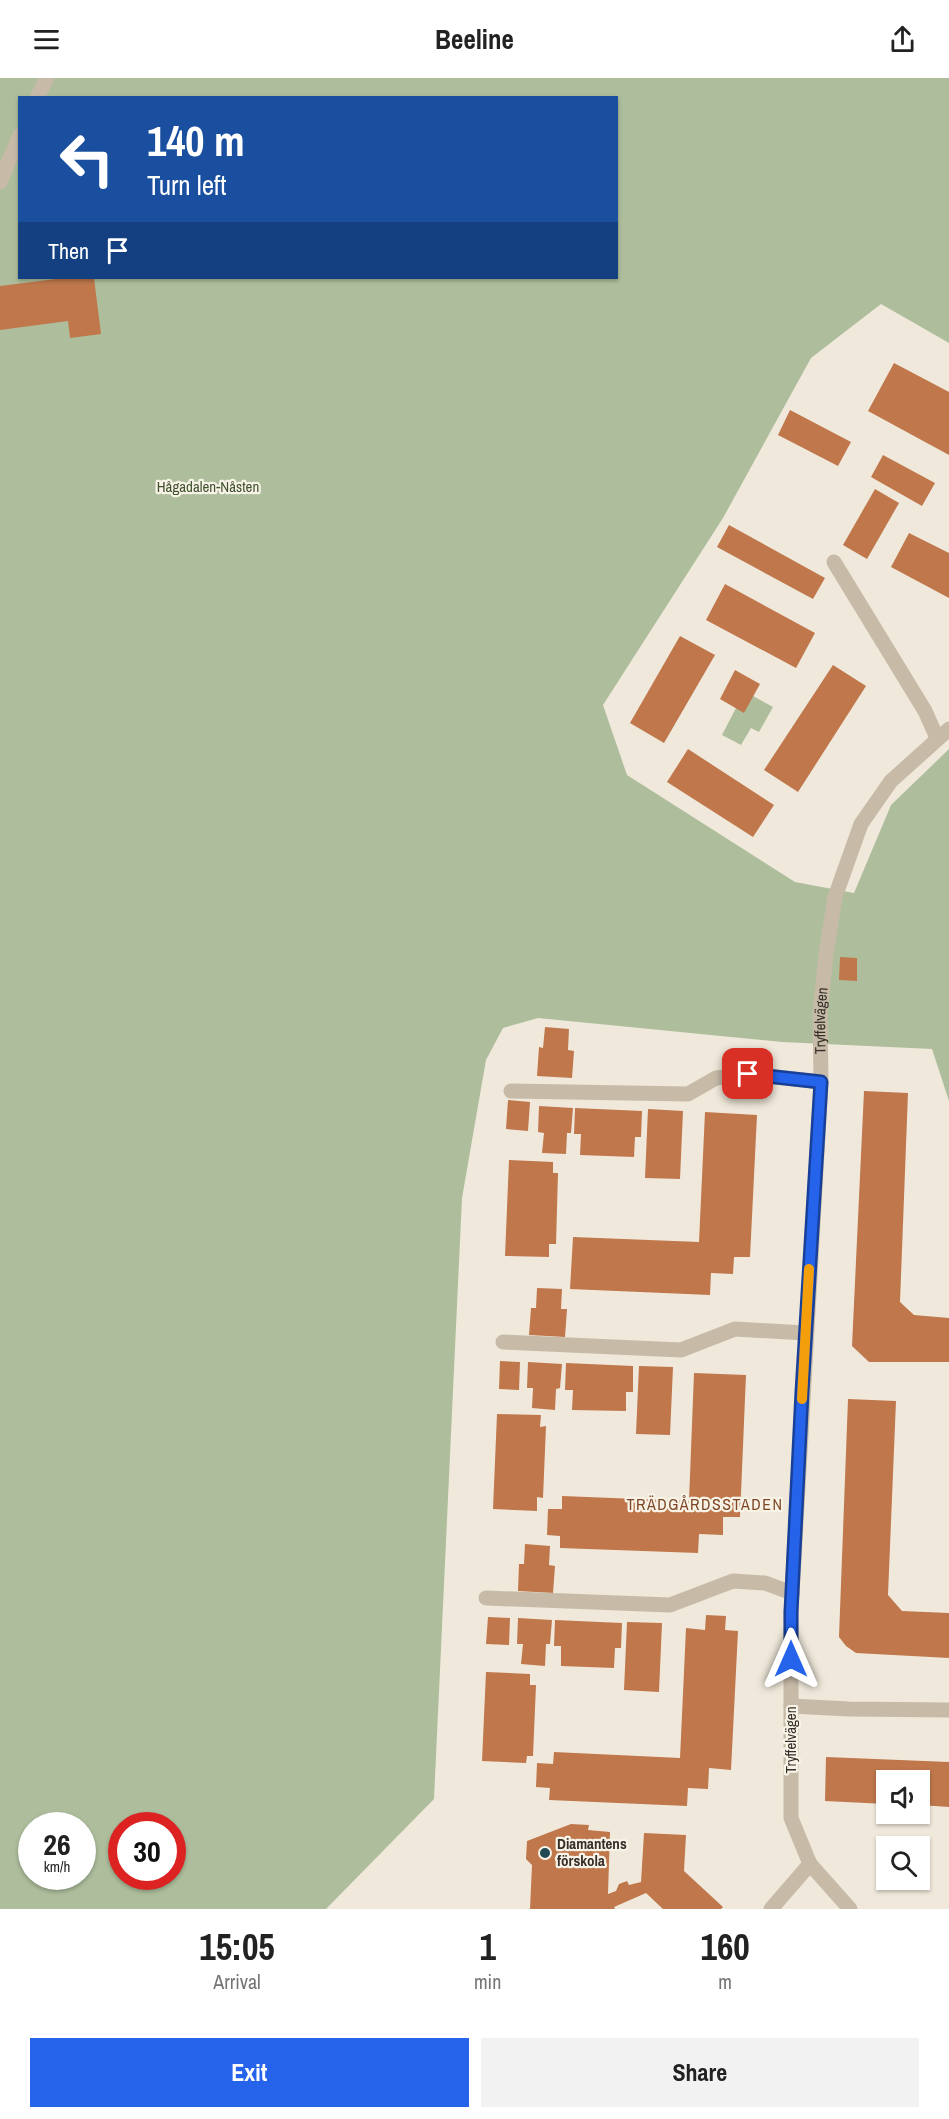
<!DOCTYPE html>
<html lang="en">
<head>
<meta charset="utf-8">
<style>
	:root { --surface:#fff; --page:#f2f2f2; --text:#222; --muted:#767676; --accent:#2563eb }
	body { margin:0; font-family:"Archivo Narrow",sans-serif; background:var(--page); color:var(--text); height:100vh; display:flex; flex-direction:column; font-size:22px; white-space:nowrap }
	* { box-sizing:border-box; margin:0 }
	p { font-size:20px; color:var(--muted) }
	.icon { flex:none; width:33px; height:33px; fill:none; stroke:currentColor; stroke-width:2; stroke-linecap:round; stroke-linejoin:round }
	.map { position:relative; height:1831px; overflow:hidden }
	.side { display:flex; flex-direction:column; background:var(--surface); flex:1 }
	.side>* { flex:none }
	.top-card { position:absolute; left:18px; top:18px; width:600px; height:183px; border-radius:0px; box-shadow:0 2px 4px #0004; background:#1a4fa0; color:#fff; overflow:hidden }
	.controls { position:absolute; left:876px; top:1692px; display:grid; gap:12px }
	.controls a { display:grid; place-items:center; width:54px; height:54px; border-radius:0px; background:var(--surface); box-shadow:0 2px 4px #0004; font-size:30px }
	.speed { position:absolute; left:18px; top:1734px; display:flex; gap:12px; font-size:30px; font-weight:700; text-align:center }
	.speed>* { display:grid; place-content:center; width:78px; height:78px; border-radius:50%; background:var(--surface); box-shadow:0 2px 4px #0004; line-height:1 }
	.speed small { font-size:15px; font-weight:400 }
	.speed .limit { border:9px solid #d22; background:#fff; color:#111 }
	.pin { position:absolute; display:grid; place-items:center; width:51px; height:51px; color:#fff; margin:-26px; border-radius:12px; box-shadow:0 3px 9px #0006 }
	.me { position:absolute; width:66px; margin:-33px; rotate:0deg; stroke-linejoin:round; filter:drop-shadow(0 0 4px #0008) }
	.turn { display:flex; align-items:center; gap:21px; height:126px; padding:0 30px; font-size:27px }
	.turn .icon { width:78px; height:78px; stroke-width:2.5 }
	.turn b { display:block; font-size:42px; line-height:51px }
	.then { display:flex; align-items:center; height:57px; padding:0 30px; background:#0003; gap:12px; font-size:22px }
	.eta { display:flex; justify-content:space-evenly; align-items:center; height:102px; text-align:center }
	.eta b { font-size:36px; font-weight:800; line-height:42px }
	.cta { display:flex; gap:12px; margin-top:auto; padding:12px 30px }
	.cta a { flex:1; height:69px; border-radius:0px; background:var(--accent); color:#fff; font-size:24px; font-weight:800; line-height:69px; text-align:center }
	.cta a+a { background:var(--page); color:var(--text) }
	header { display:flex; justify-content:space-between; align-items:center; height:78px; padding:0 30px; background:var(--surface); font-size:27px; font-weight:800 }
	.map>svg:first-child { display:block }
	.green { fill:#aebe9c; fill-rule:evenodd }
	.building { fill:#bf774b }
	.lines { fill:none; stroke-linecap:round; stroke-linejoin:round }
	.service { stroke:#c7bba8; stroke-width:15 }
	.minor { stroke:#c7bba8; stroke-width:15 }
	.route-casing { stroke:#184099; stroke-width:15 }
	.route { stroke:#2563eb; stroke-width:10 }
	.slow { stroke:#f59e0b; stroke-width:10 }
	.poi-dot { fill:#204953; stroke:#f8f3e7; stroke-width:2 }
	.labels { text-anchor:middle; stroke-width:4.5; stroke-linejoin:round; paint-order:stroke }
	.park-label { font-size:15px; fill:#3f512d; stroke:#f8f3e7 }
	.street-label { font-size:15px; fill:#342d28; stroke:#f8f3e7 }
	.poi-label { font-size:15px; font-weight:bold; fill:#342d28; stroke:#f8f3e7; text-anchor:start }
	.neighbourhood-label { font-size:16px; letter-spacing:1.5px; fill:#7f4726; stroke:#f8f3e7 }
</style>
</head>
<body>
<header><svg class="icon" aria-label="menu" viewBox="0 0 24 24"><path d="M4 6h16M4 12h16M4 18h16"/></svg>Beeline<svg class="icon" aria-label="share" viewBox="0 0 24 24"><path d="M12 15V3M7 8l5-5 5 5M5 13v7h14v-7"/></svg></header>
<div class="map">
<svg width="949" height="1831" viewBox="0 0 949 1831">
	<rect width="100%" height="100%" fill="#f0e9db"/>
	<g class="green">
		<path d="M0,0H949V265L881,226L811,280L723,440L603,627L627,697L795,804L854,815L891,727L949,671V1023L932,971L782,964L538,940L503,950L486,982L462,1120L434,1721L326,1831H0ZM20,20H616V200H20ZM32,1748H82V1798H32ZM122,1748H172V1798H122Z"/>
		<path d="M753,618L773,629L759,654L751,650L741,667L722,657L736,630L744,634Z"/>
	</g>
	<g class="building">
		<path d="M64,200H94L101,256L70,260L68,243L0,252V208Z"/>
		<path d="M894,285L949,314V377L868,333Z"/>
		<path d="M790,332L851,364L838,388L778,357Z"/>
		<path d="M883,377L935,405L922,428L871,399Z"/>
		<path d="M875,411L899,425L867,481L843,467Z"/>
		<path d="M729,447L825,500L813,521L717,469Z"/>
		<path d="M909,455L949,475V520L891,489Z"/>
		<path d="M725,506L815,555L796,590L706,542Z"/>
		<path d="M680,558L715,577L664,665L630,645Z"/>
		<path d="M833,587L866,608L798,714L764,692Z"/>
		<path d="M735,592L760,606L744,635L720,621Z"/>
		<path d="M688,671L774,727L753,759L667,704Z"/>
		<path d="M840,879L857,880V903L839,902Z"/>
		<path d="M545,949L569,951L568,972L574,973L572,1000L537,998L539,969L543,970Z"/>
		<path d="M864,1013L908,1015L900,1224L914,1237L949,1240V1284H869L852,1268Z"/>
		<path d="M508,1022L530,1024L528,1053L506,1051Z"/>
		<path d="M539,1028L573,1030L571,1055H567L566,1076L542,1075L544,1055L538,1054Z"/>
		<path d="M575,1030L642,1033L641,1059H635L634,1079L580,1077L581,1056H574Z"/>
		<path d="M648,1031L683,1033L680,1101L645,1100Z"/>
		<path d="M705,1034L757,1037L750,1179H734L733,1196L711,1195L710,1217L570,1211L573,1159L699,1164Z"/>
		<path d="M509,1082L553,1084V1095H558L556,1166H549V1179L505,1178Z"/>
		<path d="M537,1210L562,1211L561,1231H567L565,1259L529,1257L531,1230H536Z"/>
		<path d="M500,1283L520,1284L519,1312L499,1311Z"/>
		<path d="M528,1284L562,1286L560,1310L556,1311L555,1332L532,1330L533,1310H527Z"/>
		<path d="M566,1285L633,1288V1314H626V1333L572,1332L573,1312H565Z"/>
		<path d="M639,1288L673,1289L670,1357L636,1356Z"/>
		<path d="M694,1295L746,1297L740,1439H723V1457L699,1456L698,1475L560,1470V1458L547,1457L548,1431H562V1418L689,1423Z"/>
		<path d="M848,1321L896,1323L888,1517L902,1533L949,1535V1580L856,1575L846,1568L839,1559Z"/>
		<path d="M497,1336L541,1337L540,1349L546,1348L543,1420L537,1419V1433L493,1431Z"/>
		<path d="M525,1466L550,1468L549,1487L555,1488L553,1515L518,1513L519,1486H524Z"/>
		<path d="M706,1537L726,1538L725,1552L738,1553L731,1692L709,1690L708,1711L688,1710L687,1728L549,1722L550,1710L536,1709L537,1685L553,1686L554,1674L680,1680L686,1550L705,1552Z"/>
		<path d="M488,1539L510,1540L509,1567L486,1566Z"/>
		<path d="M518,1540L552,1542L550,1566H546L545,1588L521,1586L523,1566H517Z"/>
		<path d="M555,1542L622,1545L621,1570H615L614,1590L561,1588V1568H554Z"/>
		<path d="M627,1544L662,1545L659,1614L624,1612Z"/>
		<path d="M486,1594L530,1596V1607H536L533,1678H527L526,1685L482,1683Z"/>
		<path d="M826,1679L949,1684V1729L920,1727V1702H886V1726L825,1723Z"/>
		<path d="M571,1746L589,1747L588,1752L610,1754L608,1816L616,1813L619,1806L627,1803L629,1807L641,1804L644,1755L686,1757L684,1793L723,1829L721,1831H663L646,1815L614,1829L615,1831H530L532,1787L526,1781L527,1763Z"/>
	</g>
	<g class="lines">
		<g class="service">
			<path d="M834,484L925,633L937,660"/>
			<path d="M511,1013L688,1016L716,1000L748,996L821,1004"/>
			<path d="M503,1264L681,1272L735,1251L805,1255"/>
			<path d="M486,1520L670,1527L733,1503L765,1505L792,1515"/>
			<path d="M791,1628L849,1631L949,1632"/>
		</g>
		<g class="minor">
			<path d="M37,20L47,0"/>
			<path d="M0,104L20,57"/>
			<path d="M771,1831L810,1786"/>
			<path id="s1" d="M850,1831L810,1786L791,1740V1534L821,1004L820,936L826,876L835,819L861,746L891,703L949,651"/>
		</g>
	</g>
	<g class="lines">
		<defs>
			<path id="route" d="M748,996L821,1004L802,1314L791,1534V1581"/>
		</defs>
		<use href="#route" class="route-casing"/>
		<use href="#route" class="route"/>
		<path class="slow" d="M802,1321L809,1191"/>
	</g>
	<circle class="poi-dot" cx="545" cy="1775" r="6"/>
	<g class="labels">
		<g class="park-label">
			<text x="208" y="414">Hågadalen-Nåsten</text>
		</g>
		<g class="street-label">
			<text dy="5" stroke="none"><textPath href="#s1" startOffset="908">Tryffelvägen</textPath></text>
			<text transform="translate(791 1662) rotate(-90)" y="5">Tryffelvägen</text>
		</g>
		<g class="poi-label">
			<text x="557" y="1771">Diamantens<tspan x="557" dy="17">förskola</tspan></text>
		</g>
		<g class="neighbourhood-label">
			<text x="705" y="1432">TRÄDGÅRDSSTADEN</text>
		</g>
	</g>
</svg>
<div class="controls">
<a><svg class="icon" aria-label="sound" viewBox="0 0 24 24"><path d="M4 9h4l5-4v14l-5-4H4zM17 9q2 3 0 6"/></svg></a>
<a><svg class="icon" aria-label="search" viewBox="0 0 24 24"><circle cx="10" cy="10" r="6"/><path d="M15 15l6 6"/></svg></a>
</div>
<div class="speed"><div>26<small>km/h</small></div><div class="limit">30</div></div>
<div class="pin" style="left:748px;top:996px;background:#d93025"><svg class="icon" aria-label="arrive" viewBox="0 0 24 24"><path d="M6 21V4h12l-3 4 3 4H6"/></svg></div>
<svg class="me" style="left:791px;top:1581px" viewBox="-20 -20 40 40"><path d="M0-17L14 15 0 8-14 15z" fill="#2563eb" stroke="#fff" stroke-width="4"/></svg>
<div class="top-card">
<div class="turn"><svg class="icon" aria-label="left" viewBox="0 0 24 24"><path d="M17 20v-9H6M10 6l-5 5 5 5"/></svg><div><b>140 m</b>Turn left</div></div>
<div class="then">Then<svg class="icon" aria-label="arrive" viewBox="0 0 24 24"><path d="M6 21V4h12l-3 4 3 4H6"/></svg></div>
</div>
</div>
<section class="side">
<div class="eta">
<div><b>15:05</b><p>Arrival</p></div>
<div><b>1</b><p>min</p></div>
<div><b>160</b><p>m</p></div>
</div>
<div class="cta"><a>Exit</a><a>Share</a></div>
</section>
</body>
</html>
